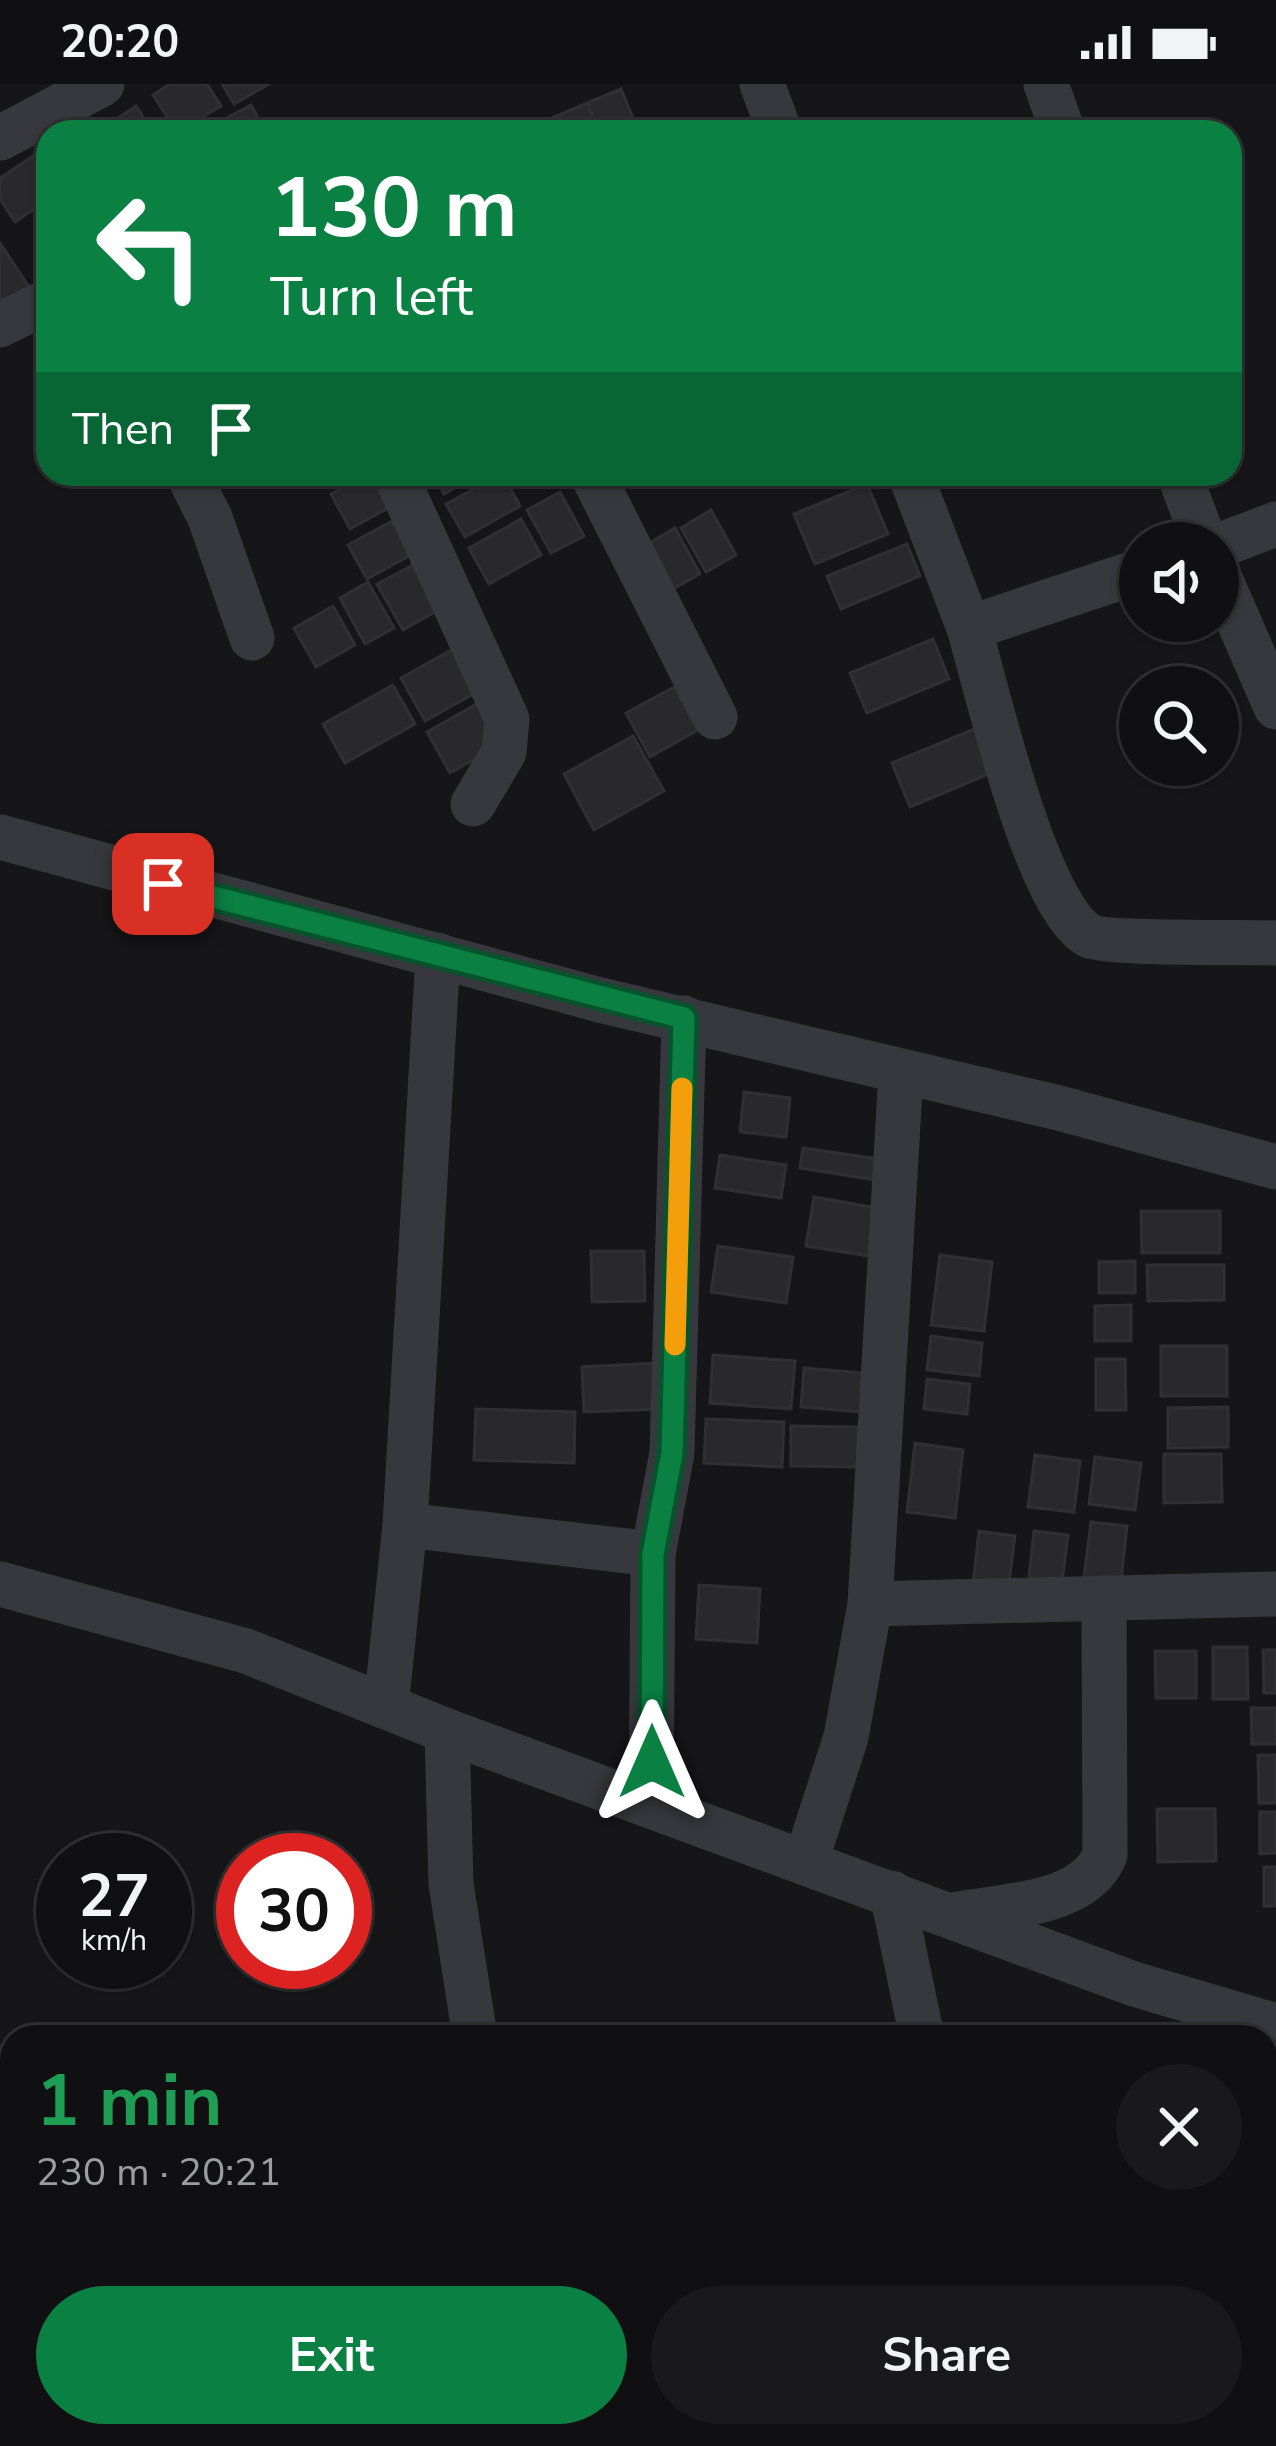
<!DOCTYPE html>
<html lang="en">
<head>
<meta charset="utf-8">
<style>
	:root { --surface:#101012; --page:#19191b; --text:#f1f3f6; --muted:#9c9d9f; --line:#303032; --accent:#0b8043 }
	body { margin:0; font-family:"Nunito Sans",sans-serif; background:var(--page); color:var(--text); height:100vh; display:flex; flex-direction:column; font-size:45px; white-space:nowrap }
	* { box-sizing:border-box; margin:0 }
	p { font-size:39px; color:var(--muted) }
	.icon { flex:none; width:66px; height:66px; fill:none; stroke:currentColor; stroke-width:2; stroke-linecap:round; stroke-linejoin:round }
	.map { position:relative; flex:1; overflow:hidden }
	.sheet { position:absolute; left:0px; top:1941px; width:1278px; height:423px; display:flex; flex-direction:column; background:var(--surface); border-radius:36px 36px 0 0; box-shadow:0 3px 9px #0004,0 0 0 3px var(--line) }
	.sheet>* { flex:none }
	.hud { position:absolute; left:36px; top:36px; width:1206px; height:366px; border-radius:36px; box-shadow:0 3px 9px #0004,0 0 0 3px var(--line); background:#0b8043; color:#fff; overflow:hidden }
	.tools { position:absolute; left:1119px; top:438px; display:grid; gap:24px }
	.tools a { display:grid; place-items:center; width:120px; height:120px; border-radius:50%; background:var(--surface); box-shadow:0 3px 9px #0004,0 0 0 3px var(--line); font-size:60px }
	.speed { position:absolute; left:36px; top:1749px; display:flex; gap:24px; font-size:60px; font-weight:700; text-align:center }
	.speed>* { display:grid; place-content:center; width:156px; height:156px; border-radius:50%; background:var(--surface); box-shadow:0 3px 9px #0004,0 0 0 3px var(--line); line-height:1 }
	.speed small { font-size:30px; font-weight:400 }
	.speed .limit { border:18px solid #d22; background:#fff; color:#111 }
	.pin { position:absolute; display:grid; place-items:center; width:102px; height:102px; color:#fff; margin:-51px; border-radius:24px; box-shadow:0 6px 18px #0006 }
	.me { position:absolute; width:132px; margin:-66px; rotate:0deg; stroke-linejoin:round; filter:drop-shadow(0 0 9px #0008) }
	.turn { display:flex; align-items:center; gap:42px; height:252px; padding:0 36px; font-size:54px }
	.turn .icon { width:156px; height:156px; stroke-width:2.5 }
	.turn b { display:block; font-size:84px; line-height:102px }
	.then { display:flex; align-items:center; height:114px; padding:0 36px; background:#0003; gap:24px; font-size:45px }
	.round { display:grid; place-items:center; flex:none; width:126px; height:126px; border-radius:63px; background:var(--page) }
	.head { display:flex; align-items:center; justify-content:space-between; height:204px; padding:0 36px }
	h1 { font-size:72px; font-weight:700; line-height:90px; color:#1e9e55 }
	.action { display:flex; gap:24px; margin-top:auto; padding:24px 36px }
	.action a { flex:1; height:138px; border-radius:72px; background:var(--accent); color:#fff; font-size:48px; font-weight:700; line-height:138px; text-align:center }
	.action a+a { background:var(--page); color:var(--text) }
	.status { display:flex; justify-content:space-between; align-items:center; height:84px; padding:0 60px; background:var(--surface); direction:ltr }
	.status svg { height:33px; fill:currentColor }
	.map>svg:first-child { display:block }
	.water { fill:#2c353c }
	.building { fill:#29292c; stroke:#303034; stroke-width:3 }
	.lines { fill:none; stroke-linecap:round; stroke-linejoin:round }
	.minor { stroke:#37383d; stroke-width:45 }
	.major { stroke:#53555c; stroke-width:57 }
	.route-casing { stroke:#07532c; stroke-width:30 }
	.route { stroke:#0b8043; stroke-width:21 }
	.slow { stroke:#f59e0b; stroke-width:21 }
</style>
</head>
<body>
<div class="status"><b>20:20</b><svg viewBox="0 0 49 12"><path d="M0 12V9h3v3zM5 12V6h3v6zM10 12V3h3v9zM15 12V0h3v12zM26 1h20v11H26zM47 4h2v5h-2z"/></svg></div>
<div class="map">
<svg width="1276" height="2362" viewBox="0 0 1276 2362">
	<rect width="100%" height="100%" fill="#161618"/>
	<path class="water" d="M240,2352H506L512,2362H239Z"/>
	<g class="building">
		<path d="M170,0H207L221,22L177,48L153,11Z"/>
		<path d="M222,0H269L234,20Z"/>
		<path d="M621,5L639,48H600L587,19Z"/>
		<path d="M587,19L600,48H560L554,33Z"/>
		<path d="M251,21L266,48H210L208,44Z"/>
		<path d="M136,22L153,48H97Z"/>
		<path d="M554,33L560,48H520Z"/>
		<path d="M407,36L414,48H387Z"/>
		<path d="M45,64L48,116L15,138L0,115V94Z"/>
		<path d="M0,159L33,209L0,231Z"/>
		<path d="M367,390H386L401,417L350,445L331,410Z"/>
		<path d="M433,390H480L444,410Z"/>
		<path d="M502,390L520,422L465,453L446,420Z"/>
		<path d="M867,400L888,450L815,480L794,430Z"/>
		<path d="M560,408L584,452L551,469L527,426Z"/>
		<path d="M711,426L736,471L706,488L681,444Z"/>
		<path d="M521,435L541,471L489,500L469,464Z"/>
		<path d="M392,437L411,471L367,495L348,461Z"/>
		<path d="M675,444L700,490L671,506L646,461Z"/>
		<path d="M907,460L920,492L841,525L827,492Z"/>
		<path d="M432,471L456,516L403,546L377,500Z"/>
		<path d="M368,498L394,544L365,560L340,514Z"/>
		<path d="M333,522L355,561L316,583L294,544Z"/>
		<path d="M933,555L949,595L867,629L850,589Z"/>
		<path d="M462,560L486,603L425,637L401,594Z"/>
		<path d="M393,601L415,640L345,679L323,640Z"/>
		<path d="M674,603L698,646L650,673L626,629Z"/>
		<path d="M480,618L503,659L450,689L427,648Z"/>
		<path d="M979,643L998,686L910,723L892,679Z"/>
		<path d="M633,652L664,707L594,746L564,690Z"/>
		<path d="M744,1008L790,1014L786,1053L740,1048Z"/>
		<path d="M803,1064L885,1076L882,1097L800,1084Z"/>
		<path d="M720,1071L786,1081L781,1114L715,1104Z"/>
		<path d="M814,1113L883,1125L875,1173L806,1162Z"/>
		<path d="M1141,1127H1220V1169H1142Z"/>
		<path d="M718,1162L793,1173L786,1219L711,1208Z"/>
		<path d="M591,1167H644L645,1217L592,1218Z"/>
		<path d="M940,1171L992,1178L984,1247L931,1241Z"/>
		<path d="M1135,1177V1209H1099V1178Z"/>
		<path d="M1147,1181H1224V1216L1148,1217Z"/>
		<path d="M1131,1221V1257H1095V1222Z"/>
		<path d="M931,1252L982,1259L979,1292L927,1286Z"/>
		<rect x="1161" y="1262" width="66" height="50"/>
		<path d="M713,1271L795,1277L791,1325L710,1319Z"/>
		<path d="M1096,1275H1125L1126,1326H1096Z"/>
		<path d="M657,1279L660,1325L584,1328L582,1283Z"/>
		<path d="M804,1284L875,1290L871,1329L801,1323Z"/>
		<path d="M927,1295L970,1300L967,1330L924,1325Z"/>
		<path d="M1228,1323V1363L1168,1364V1324Z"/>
		<path d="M476,1325L575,1328L574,1379L474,1376Z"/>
		<path d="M706,1335L784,1338L782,1383L704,1379Z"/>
		<path d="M791,1342L858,1343L857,1383L791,1382Z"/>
		<path d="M915,1359L963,1366L955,1434L907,1428Z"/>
		<path d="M1164,1370H1221L1222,1418L1164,1419Z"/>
		<path d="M1035,1371L1080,1377L1074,1428L1028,1423Z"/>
		<path d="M1095,1373L1141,1379L1135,1426L1089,1420Z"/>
		<path d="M1091,1438L1127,1442L1120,1506L1083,1501Z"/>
		<path d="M979,1447L1015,1452L1008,1505L973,1501Z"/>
		<path d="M1034,1447L1068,1451L1061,1506L1028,1501Z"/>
		<path d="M699,1501L760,1505L757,1559L696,1555Z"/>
		<path d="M1213,1563H1247L1248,1615H1213Z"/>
		<path d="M1263,1566H1276V1609H1264Z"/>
		<path d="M1155,1567H1196V1614H1156Z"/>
		<path d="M1251,1624H1276V1660H1252Z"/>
		<path d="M1258,1671H1276V1719H1259Z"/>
		<path d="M1157,1725H1215L1216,1777L1158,1778Z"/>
		<path d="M1260,1728H1276V1769L1260,1770Z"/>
		<rect x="1264" y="1783" width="12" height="39"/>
	</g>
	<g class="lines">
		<g class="minor">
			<path d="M762,0L780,48"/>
			<path d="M1046,0L1063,48"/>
			<path d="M0,54L102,0"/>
			<path d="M0,241L48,217"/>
			<path d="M188,390L210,434L252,554"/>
			<path d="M395,390L507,635L504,668L473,720"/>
			<path d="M592,390L715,633"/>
			<path d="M910,390L969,544L1140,487"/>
			<path d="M1179,390L1205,459"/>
			<path d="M1218,462L1276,440"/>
			<path d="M1218,490L1276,623"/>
			<path d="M969,544C988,608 1036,824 1090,852C1106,860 1247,858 1276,859"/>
			<path d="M0,753L600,916L1059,1024L1276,1083"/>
			<path d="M405,1441L653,1470"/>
			<path d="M0,1500L246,1567L447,1647L1134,1900L1276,1942"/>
			<path d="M870,1520L1276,1510"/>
			<path d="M386,1623L405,1441L438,871"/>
			<path d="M447,1647L451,1800L475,1953"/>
			<path d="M651,1720L653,1470L672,1369L684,934"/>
			<path d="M806,1777L846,1653L870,1520L901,988"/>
			<path d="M892,1809L922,1953"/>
			<path d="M953,1831C1002,1821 1083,1823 1105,1771L1104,1514"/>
		</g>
		<g class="major">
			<path d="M0,2142L12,2194"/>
			<path d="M48,2352L49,2362"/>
		</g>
	</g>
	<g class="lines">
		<defs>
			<path id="route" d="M163,800L684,934L672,1369L653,1470L652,1678"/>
		</defs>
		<use href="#route" class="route-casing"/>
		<use href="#route" class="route"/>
		<path class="slow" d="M675,1261L682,1004"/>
	</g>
</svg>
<div class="tools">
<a><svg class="icon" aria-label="sound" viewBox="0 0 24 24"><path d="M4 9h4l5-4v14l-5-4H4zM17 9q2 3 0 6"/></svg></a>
<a><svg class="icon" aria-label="search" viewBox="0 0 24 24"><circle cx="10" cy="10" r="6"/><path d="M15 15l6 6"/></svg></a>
</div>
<div class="speed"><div>27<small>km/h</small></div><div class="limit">30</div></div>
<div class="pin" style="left:163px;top:800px;background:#d93025"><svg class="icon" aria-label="arrive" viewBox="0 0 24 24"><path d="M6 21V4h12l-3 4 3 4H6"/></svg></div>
<svg class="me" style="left:652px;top:1678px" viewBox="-20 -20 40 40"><path d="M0-17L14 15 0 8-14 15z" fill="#0b8043" stroke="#fff" stroke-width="4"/></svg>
<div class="hud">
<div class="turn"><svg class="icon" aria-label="left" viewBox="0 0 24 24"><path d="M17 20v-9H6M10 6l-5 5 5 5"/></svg><div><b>130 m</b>Turn left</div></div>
<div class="then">Then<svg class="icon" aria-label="arrive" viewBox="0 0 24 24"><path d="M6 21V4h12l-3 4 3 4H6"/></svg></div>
</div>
<section class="sheet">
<div class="head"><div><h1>1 min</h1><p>230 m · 20:21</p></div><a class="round"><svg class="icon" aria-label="close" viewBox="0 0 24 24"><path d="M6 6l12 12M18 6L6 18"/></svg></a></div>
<div class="action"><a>Exit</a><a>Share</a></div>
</section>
</div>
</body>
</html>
